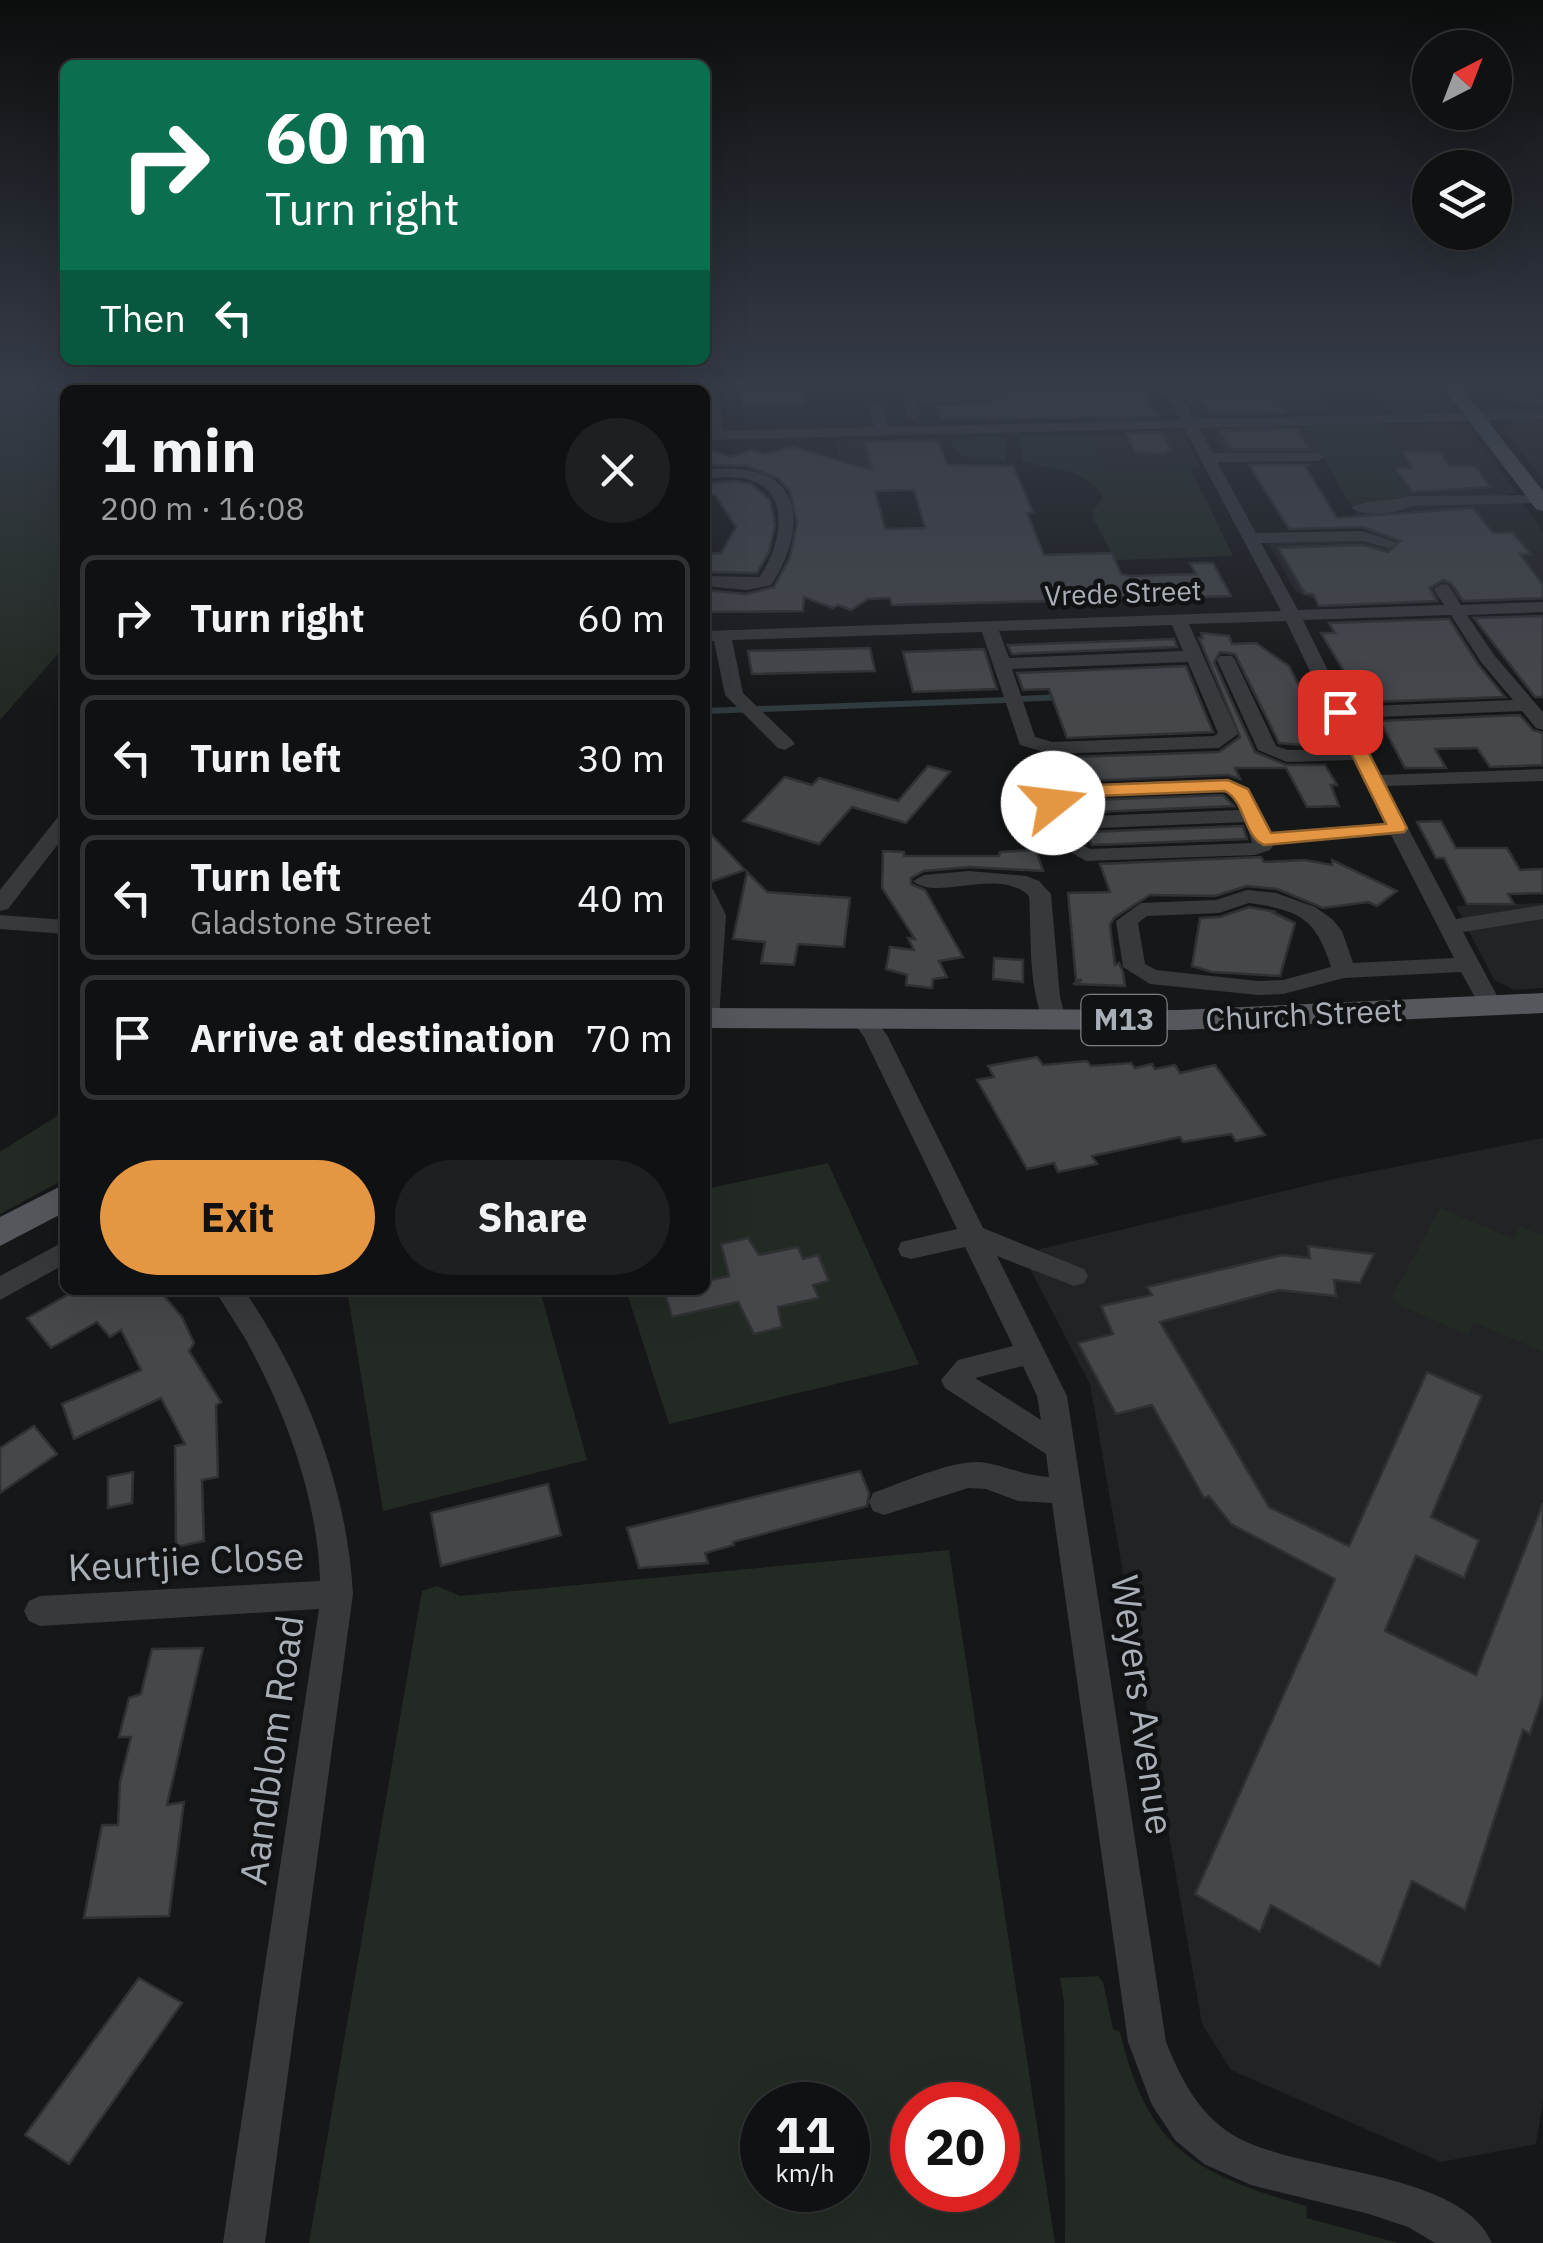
<!DOCTYPE html>
<html lang="en">
<head>
<meta charset="utf-8">
<style>
	:root { --surface:#101112; --page:#1e1f20; --text:#f1f3f6; --muted:#9c9d9f; --line:#303132; --accent:#e49642 }
	body { margin:0; font-family:"IBM Plex Sans",sans-serif; background:var(--page); color:var(--text); height:100vh; display:flex; flex-direction:column; font-size:38px; white-space:nowrap }
	* { box-sizing:border-box; margin:0 }
	p { font-size:32px; color:var(--muted) }
	.icon { flex:none; width:55px; height:55px; fill:none; stroke:currentColor; stroke-width:2; stroke-linecap:round; stroke-linejoin:round }
	.map { position:relative; flex:1; overflow:hidden }
	.sheet { position:absolute; left:60px; top:385px; width:650px; height:910px; display:flex; flex-direction:column; background:var(--surface); border-radius:15px; box-shadow:0 10px 40px #0002,0 0 0 2px var(--line) }
	.sheet>* { flex:none }
	.guide { position:absolute; left:60px; top:60px; width:650px; height:305px; border-radius:15px; box-shadow:0 10px 40px #0002,0 0 0 2px var(--line); background:#0b6e4f; color:#fff; overflow:hidden }
	.needle { width:65px; rotate:42deg }
	.tools { position:absolute; left:1412px; top:30px; display:grid; gap:20px }
	.tools a { display:grid; place-items:center; width:100px; height:100px; border-radius:50%; background:var(--surface); box-shadow:0 10px 40px #0002,0 0 0 2px var(--line); font-size:50px }
	.speed { position:absolute; left:740px; top:2082px; display:flex; gap:20px; font-size:50px; font-weight:700; text-align:center }
	.speed>* { display:grid; place-content:center; width:130px; height:130px; border-radius:50%; background:var(--surface); box-shadow:0 10px 40px #0002,0 0 0 2px var(--line); line-height:1 }
	.speed small { font-size:25px; font-weight:400 }
	.speed .limit { border:15px solid #d22; background:#fff; color:#111 }
	.pin { position:absolute; display:grid; place-items:center; width:85px; height:85px; color:#fff; margin:-42px; border-radius:20px; box-shadow:0 5px 15px #0006 }
	.me { position:absolute; width:110px; margin:-55px; rotate:74deg; stroke-linejoin:round; filter:drop-shadow(0 0 8px #0008) }
	.turn { display:flex; align-items:center; gap:35px; height:210px; padding:0 40px; font-size:45px }
	.turn .icon { width:130px; height:130px; stroke-width:2.5 }
	.turn b { display:block; font-size:70px; line-height:85px }
	.then { display:flex; align-items:center; height:95px; padding:0 40px; background:#0003; gap:20px; font-size:38px }
	.round { display:grid; place-items:center; flex:none; width:105px; height:105px; border-radius:52px; background:var(--page) }
	.overview { display:flex; align-items:center; justify-content:space-between; height:170px; padding:0 40px }
	h1 { font-size:60px; font-weight:700; line-height:75px }
	.button { display:flex; gap:20px; margin-top:auto; padding:20px 40px }
	.button a { flex:1; height:115px; border-radius:60px; background:var(--accent); color:#111; font-size:40px; font-weight:700; line-height:115px; text-align:center }
	.button a+a { background:var(--page); color:var(--text) }
	ul { padding:0; list-style:none }
	li { display:flex; align-items:center; gap:30px; height:125px; margin:0 20px 15px; padding:0 20px; border:5px solid var(--line); border-radius:15px }
	li div { flex:1 }
	li b { display:block; font-size:38px }
	li em { font-style:normal }
	.map>svg:first-child { display:block }
	.built { fill:#222325 }
	.green { fill:#232a23; fill-rule:evenodd }
	.lines { fill:none; stroke-linecap:round; stroke-linejoin:round }
	.stream { stroke:#303b40; stroke-width:6 }
	.building { fill:#45474b; stroke:#303134; stroke-width:2.5; fill-rule:evenodd }
	.minor { fill:#38393d; fill-rule:evenodd }
	.major { fill:#54575b; fill-rule:evenodd }
	.route { fill:#e49642; stroke:#94622b; stroke-width:2.5 }
	.labels { text-anchor:middle; stroke-width:9; stroke-linejoin:round; paint-order:stroke }
	.far-street-label { font-size:28px; fill:#a9afb7; stroke:#111213 }
	.shield { fill:#111213; stroke:#7b8086; stroke-width:2.5 }
	.shield-label { font-size:30px; font-weight:bold; fill:#a9afb7 }
	.street-label { font-size:32px; fill:#a9afb7; stroke:#111213 }
	.near-street-label { font-size:38px; fill:#a9afb7; stroke:#111213 }
</style>
</head>
<body>
<div class="map">
<svg width="1543" height="2243" viewBox="0 0 1543 2243">
	<rect width="100%" height="100%" fill="#161718"/>
	<g class="built">
		<path d="M1182,388H1316L1334,411L1198,415Z"/>
		<path d="M1371,388H1434L1453,408L1446,412L1392,414Z"/>
		<path d="M1543,420V480L1503,427L1513,421Z"/>
		<path d="M1448,423L1465,426L1517,493L1507,494L1513,503L1521,502L1543,531V600L1424,599L1330,605L1296,592L1264,536L1370,534L1346,498L1413,499L1391,467L1406,466L1382,427Z"/>
		<path d="M1309,427L1327,459L1229,461L1213,434L1221,429Z"/>
		<path d="M1182,433L1200,467L1106,471L1087,435Z"/>
		<path d="M937,438L941,451L902,479L845,481L835,442Z"/>
		<path d="M1543,903V988L1515,990L1494,980L1456,906Z"/>
		<path d="M1543,1138V2101L1536,2144L1441,2162L1231,2070L1202,2024L1090,1384L1029,1267L1040,1249L1338,1178Z"/>
	</g>
	<g class="green">
		<path d="M0,388H312L65,390V646L0,720Z"/>
		<path d="M1381,424L1406,467L1391,468L1415,499L1346,498L1308,426Z"/>
		<path d="M1087,435L1107,471L1190,468L1233,556L1115,560L1093,518V510L1103,499C1094,470 1049,468 1023,462L1019,439L1026,436Z"/>
		<path d="M999,437L1006,439V461C981,460 959,465 949,438Z"/>
		<path d="M65,1111V1179L0,1214V1152Z"/>
		<path d="M828,1163L919,1364L669,1424L626,1290H705V1189Z"/>
		<path d="M1440,1208L1514,1239L1520,1226L1543,1235V1352L1474,1322L1468,1335L1390,1301Z"/>
		<path d="M347,1290H540L587,1460L383,1511Z"/>
		<path d="M949,1550L1055,2243H309L422,1591L437,1586L460,1596ZM762,2105H848V2190H762ZM912,2105H998V2190H912Z"/>
		<path d="M1098,1976L1103,1982L1113,2029L1120,2032C1148,2150 1196,2174 1306,2206L1307,2218L1398,2243H1065L1064,2003L1060,1978Z"/>
	</g>
	<g class="lines">
		<g class="stream">
			<path d="M1020,699L1061,697"/>
			<path d="M705,711L1007,700"/>
		</g>
	</g>
	<g class="building">
		<path d="M740,388H804L805,406L742,407Z"/>
		<path d="M1003,388H1134L1143,391L1158,417L939,419L934,405L988,404L1003,396Z"/>
		<path d="M1274,394L1286,413L1210,415L1198,396Z"/>
		<path d="M1297,429L1310,449H1231L1220,431Z"/>
		<path d="M1162,432L1170,449L1165,454L1134,452L1126,433Z"/>
		<path d="M938,440L947,465L1013,466L1033,512L1027,513L1044,555L1112,553L1121,574L1129,576L1196,574L1190,563H1213L1231,596L1088,600L1084,592L1044,593L1048,601L892,605L890,598L868,599L851,610L838,605L833,608L804,597L803,611L705,612V590L747,594L774,587L790,557L797,523L790,491L778,478L747,466L705,465V448L731,457L751,450L764,454L793,447L872,470L865,442ZM914,490L925,528L885,529L875,491Z"/>
		<path d="M1403,451L1440,452L1450,466H1475L1491,487L1412,492L1395,468H1411Z"/>
		<path d="M1249,465H1311H1304L1337,518L1473,508L1493,533L1512,532L1531,554H1520L1543,585V598L1463,601L1451,583L1443,580L1430,588L1437,601L1319,606L1313,594H1305L1278,548L1363,545L1388,552L1400,541L1363,527L1289,529Z"/>
		<path d="M735,481L751,484L770,500L775,525L769,552L757,573L705,572V554L721,553L736,527L715,495H705V483Z"/>
		<path d="M1543,616V697H1535L1474,618Z"/>
		<path d="M1449,619L1478,664L1505,697L1370,702L1368,697L1360,698L1321,633H1335L1329,623Z"/>
		<path d="M1201,633L1229,636L1232,644L1256,643L1289,666L1326,738L1310,739L1314,746L1279,743L1235,654L1220,652L1214,662L1255,752L1286,765H1325L1337,785H1331L1339,806L1307,807L1286,768H1235L1240,779L1228,775L1081,781L1072,757L1219,752L1240,737L1199,638H1203Z"/>
		<path d="M1174,639L1177,647L1012,654L1008,645Z"/>
		<path d="M870,648L875,671L752,674L748,651Z"/>
		<path d="M984,649L997,689L913,692L903,652Z"/>
		<path d="M1186,666L1213,732L1067,738L1049,689L1023,690L1017,673Z"/>
		<path d="M1520,715L1533,730L1543,733V765L1490,767L1477,748L1435,749L1446,768H1405L1380,721Z"/>
		<path d="M928,766L950,772L906,823L852,807L819,844L743,821L785,777L812,785L819,778L898,801Z"/>
		<path d="M1223,795L1234,806L1095,812L1090,800Z"/>
		<path d="M1441,821L1456,848H1507L1520,870L1543,869V893L1508,894L1514,904H1467L1444,858H1436L1417,822Z"/>
		<path d="M1243,826L1247,839L1092,845L1087,832Z"/>
		<path d="M705,828L727,851L745,870L705,884Z"/>
		<path d="M1036,850L1043,871L969,867L924,871L911,878V884L925,890L963,957L939,961L947,977L933,979L932,988L906,985L907,975L886,969L890,947L914,950L908,938L915,939L882,888L883,851L904,852V856H999L1000,852Z"/>
		<path d="M1261,857L1264,862L1305,860L1332,865V860L1397,891L1377,906L1368,902L1323,908L1277,889L1247,886L1215,896L1150,895L1114,918L1110,925L1115,965L1119,963L1123,972L1125,986L1073,984L1082,980H1076L1068,893L1110,892L1100,864Z"/>
		<path d="M747,872L767,892L850,898L844,947L798,944L794,965L761,963L765,942L733,939Z"/>
		<path d="M1249,907L1276,912H1272L1295,923L1280,976L1212,972L1192,966L1200,918L1220,917Z"/>
		<path d="M994,958L1023,960V982L993,979Z"/>
		<path d="M1037,1057L1043,1065L1087,1061L1091,1066L1131,1063L1135,1068L1152,1064L1155,1069L1175,1065L1180,1073L1215,1065L1265,1135L1236,1141L1231,1134L1183,1142L1180,1137L1092,1156L1097,1164L1058,1172L1054,1163L1027,1169L977,1080L994,1077L988,1066Z"/>
		<path d="M748,1238L759,1255L798,1247L803,1259L818,1255L829,1281L813,1285L819,1298L778,1307L782,1327L754,1334L738,1302L672,1317L664,1290H705V1281L729,1276L721,1244Z"/>
		<path d="M1308,1246L1374,1254L1360,1283L1334,1280L1336,1296L1279,1290L1160,1322L1269,1507L1349,1546L1427,1372L1482,1396L1431,1517L1479,1540L1464,1578L1416,1556L1385,1631L1476,1675L1543,1503V1695L1530,1734L1523,1730L1465,1910L1412,1881L1380,1967L1271,1905L1260,1932L1195,1894L1335,1579L1231,1524L1209,1496L1204,1498L1152,1405L1116,1414L1078,1343L1113,1334L1101,1306L1152,1295L1147,1287L1282,1255L1310,1258Z"/>
		<path d="M76,1290H159L182,1317L194,1343L189,1351L221,1402L216,1405L218,1477L202,1480L204,1541L176,1547L175,1446L185,1444L161,1398L74,1439L62,1404L141,1370L121,1330L110,1337L97,1322L51,1348L27,1318Z"/>
		<path d="M34,1426L57,1454L0,1493V1448Z"/>
		<path d="M860,1471L869,1493L867,1506L733,1542L734,1545L705,1553L708,1563L639,1568L627,1528Z"/>
		<path d="M133,1472L132,1503L108,1508V1477Z"/>
		<path d="M548,1484L561,1535L441,1566L431,1513Z"/>
		<path d="M203,1648L167,1805L184,1802L169,1916L84,1918L102,1825H118L120,1782L131,1737H119L129,1698L141,1694L152,1649Z"/>
		<path d="M139,1978L182,2003L69,2164L25,2135Z"/>
	</g>
	<g class="lines">
		<g class="minor">
			<path d="M310,388H328L309,390Z"/>
			<rect x="444" y="388" width="14" height="2"/>
			<path d="M704,388H718L723,431L874,427L869,407L876,403L883,407L888,427L1180,420L1163,388H1177L1194,419L1543,411V419L1199,428L1213,453H1318L1325,457L1318,461L1217,462L1256,533L1363,531L1397,543L1389,548L1363,541L1261,543L1298,610L1444,605L1434,589L1442,584L1448,585L1461,605L1543,602V612L1467,615L1494,655L1543,712V730L1536,728L1522,711L1352,718L1380,775L1543,769V781L1386,786L1456,919L1543,905V919L1463,932L1502,1005L1498,1010H1482L1461,972L1344,978L1283,994L1258,995L1150,984L1123,967L1116,921L1141,903L1216,900L1247,890L1276,893L1315,907L1332,919L1342,931L1353,963L1454,958L1391,835L1274,844L1270,850L1255,855L1086,861L1057,844L1044,799L1070,785L1228,779L1249,789L1271,832L1385,823L1353,760L1287,762L1258,750L1217,660L1220,656H1232L1235,660L1276,746L1288,750L1347,749L1286,621L1189,624L1238,734L1219,748L1051,754L1020,745L982,632L732,640L743,693L792,740L795,744L785,750L778,748L725,695L714,641H705V631L1281,611L1184,428L705,440V432H708ZM1451,615L1481,662L1513,700L1346,707L1303,620ZM1172,625L1183,651L1009,658L999,631ZM1188,662L1218,733L1214,736L1052,742L1035,737L1012,669ZM1224,791L1234,797L1240,810L1069,817L1065,801L1074,797ZM1246,822L1252,843L1090,849L1076,841L1073,829ZM1249,903C1299,910 1316,918 1331,967L1283,980L1258,981L1156,970L1145,964L1138,923L1147,916L1219,913Z"/>
			<path d="M985,388H999L1001,393L988,400L917,402L921,415L914,419L907,415L903,401L914,394L985,392Z"/>
			<path d="M1517,388H1533L1526,395L1543,400V408L1511,399L1509,396Z"/>
			<path d="M705,469C723,469 742,467 759,473C812,489 794,552 771,585L747,590L705,586V576L759,577C779,551 793,496 753,481C738,475 720,478 705,479Z"/>
			<path d="M1543,495V501L1538,503L1412,506C1396,514 1366,517 1351,508C1366,499 1391,502 1409,496Z"/>
			<path d="M65,815V835L8,909L0,911V890L58,817Z"/>
			<path d="M969,871L1026,876L1039,881L1051,894L1060,997L1066,1020L1062,1025H1046C1027,990 1032,935 1029,896C998,866 937,902 913,881L924,875Z"/>
			<path d="M705,888L713,889L726,915L719,1018L707,1026Z"/>
			<path d="M0,915L65,920V934L0,929Z"/>
			<path d="M863,1011L871,1014L887,1035L983,1228L1084,1269L1088,1276L1084,1283L1074,1286L997,1256L1067,1396L1166,2042C1181,2079 1198,2113 1233,2135C1294,2173 1461,2169 1492,2243H1435L1408,2227L1369,2214L1251,2185L1204,2164L1175,2140L1152,2105L1128,2042L1052,1503L1018,1501L986,1489L968,1488L884,1515L873,1511L869,1502L873,1493C902,1483 958,1457 987,1463C1011,1468 1023,1475 1049,1477L1046,1454L945,1388L941,1380L958,1360L1013,1346L965,1247L911,1259L901,1256L898,1249L901,1242L957,1229L864,1037L851,1019ZM1023,1366L1037,1396L1041,1420L975,1378Z"/>
			<path d="M65,1241V1264L0,1300V1276Z"/>
			<path d="M215,1290H244C305,1379 347,1486 353,1594L265,2243H223L319,1609L40,1626L29,1621L24,1611L29,1601L40,1596L320,1581C318,1504 290,1425 255,1357C244,1334 228,1313 215,1290Z"/>
		</g>
		<g class="major">
			<path d="M1444,388H1462L1543,491V511L1536,509Z"/>
			<path d="M1543,993V1013L1179,1030L705,1028V1008L1179,1010Z"/>
			<path d="M65,1184V1212L0,1246V1217Z"/>
		</g>
	</g>
	<linearGradient id="sky" x2="0" y2="1"><stop stop-color="#0c0d0d"/><stop offset="0.55" stop-color="#363c48"/><stop offset="1" stop-color="#363c48" stop-opacity="0"/></linearGradient>
	<rect width="1543" height="702" fill="url(#sky)"/>
	<path class="route" d="M1340,707L1348,712L1407,828L1404,832L1264,845C1243,836 1246,802 1225,791L1070,797L1053,809L1044,803L1053,790L1070,786L1228,780L1248,789L1271,833L1386,824L1331,712Z"/>
	<g class="labels">
		<g class="far-street-label">
			<text transform="translate(1123 593) rotate(-2)" y="10">Vrede Street</text>
		</g>
		<rect class="shield" x="1081.5" y="995" width="85" height="50" rx="8"/>
		<g class="shield-label">
			<text x="1124" y="1030">M13</text>
		</g>
		<g class="street-label">
			<text transform="translate(1304 1015) rotate(-3)" y="11">Church Street</text>
		</g>
		<g class="near-street-label">
			<text transform="translate(186 1562) rotate(-3)" y="13">Keurtjie Close</text>
			<text transform="translate(1142 1705) rotate(82)" y="13">Weyers Avenue</text>
			<text transform="translate(272 1750) rotate(-82)" y="13">Aandblom Road</text>
		</g>
	</g>
</svg>
<div class="tools">
<a><svg class="needle" viewBox="-14 -14 28 28"><path d="M0-13l5 13h-10z" fill="#e53935"/><path d="M0 13l5-13h-10z" fill="#9c9d9f"/></svg></a>
<a><svg class="icon" aria-label="layers" viewBox="0 0 24 24"><path d="M12 4l9 5-9 5-9-5zM3 14l9 5 9-5"/></svg></a>
</div>
<div class="speed"><div>11<small>km/h</small></div><div class="limit">20</div></div>
<div class="pin" style="left:1340px;top:712px;background:#d93025"><svg class="icon" aria-label="arrive" viewBox="0 0 24 24"><path d="M6 21V4h12l-3 4 3 4H6"/></svg></div>
<svg class="me" style="left:1053px;top:803px" viewBox="-20 -20 40 40"><circle r="19" fill="#fff"/><path d="M0-13L10 11 0 6-10 11z" fill="#e49642"/></svg>
<div class="guide">
<div class="turn"><svg class="icon" aria-label="right" viewBox="0 0 24 24"><path d="M7 20v-9h11M14 6l5 5-5 5"/></svg><div><b>60 m</b>Turn right</div></div>
<div class="then">Then<svg class="icon" aria-label="left" viewBox="0 0 24 24"><path d="M17 20v-9H6M10 6l-5 5 5 5"/></svg></div>
</div>
<section class="sheet">
<div class="overview"><div><h1>1 min</h1><p>200 m · 16:08</p></div><a class="round"><svg class="icon" aria-label="close" viewBox="0 0 24 24"><path d="M6 6l12 12M18 6L6 18"/></svg></a></div>
<ul>
<li><svg class="icon" aria-label="right" viewBox="0 0 24 24"><path d="M7 20v-9h11M14 6l5 5-5 5"/></svg><div><b>Turn right</b></div><em>60 m</em></li>
<li><svg class="icon" aria-label="left" viewBox="0 0 24 24"><path d="M17 20v-9H6M10 6l-5 5 5 5"/></svg><div><b>Turn left</b></div><em>30 m</em></li>
<li><svg class="icon" aria-label="left" viewBox="0 0 24 24"><path d="M17 20v-9H6M10 6l-5 5 5 5"/></svg><div><b>Turn left</b><p>Gladstone Street</p></div><em>40 m</em></li>
<li><svg class="icon" aria-label="arrive" viewBox="0 0 24 24"><path d="M6 21V4h12l-3 4 3 4H6"/></svg><div><b>Arrive at destination</b></div><em>70 m</em></li>
</ul>
<div class="button"><a>Exit</a><a>Share</a></div>
</section>
</div>
</body>
</html>
